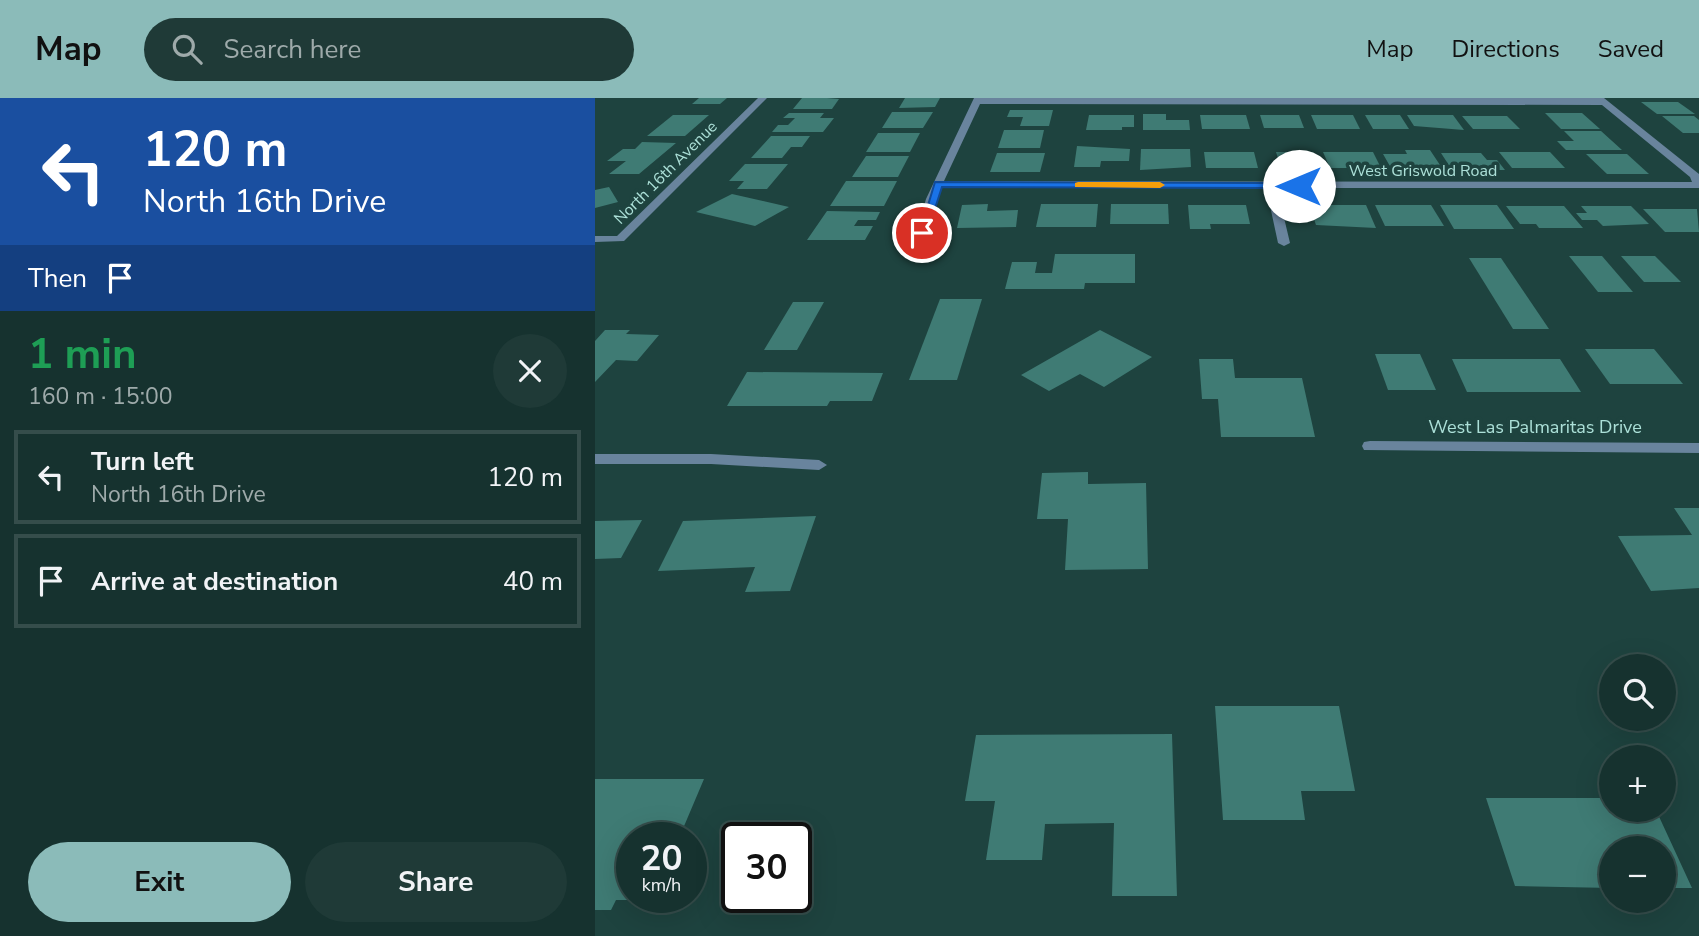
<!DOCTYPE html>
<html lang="en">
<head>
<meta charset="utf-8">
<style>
	:root { --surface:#16322f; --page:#1f3a37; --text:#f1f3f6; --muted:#9eaaaa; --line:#354d4b; --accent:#8bbbb9 }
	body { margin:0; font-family:"Nunito Sans",sans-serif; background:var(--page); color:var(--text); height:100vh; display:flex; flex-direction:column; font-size:26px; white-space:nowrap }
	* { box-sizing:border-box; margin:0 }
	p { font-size:23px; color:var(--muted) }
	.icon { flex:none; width:38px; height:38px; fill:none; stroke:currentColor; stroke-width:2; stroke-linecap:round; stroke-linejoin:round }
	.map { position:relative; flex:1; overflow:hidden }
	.details { display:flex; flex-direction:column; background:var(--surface); width:595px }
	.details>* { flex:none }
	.banner { background:#1a4fa0; color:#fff; overflow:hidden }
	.fabs { position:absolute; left:1004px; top:556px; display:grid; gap:14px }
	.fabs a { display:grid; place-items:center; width:77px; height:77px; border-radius:50%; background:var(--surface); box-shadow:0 7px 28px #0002,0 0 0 2px var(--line); font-size:35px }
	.speed { position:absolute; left:21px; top:724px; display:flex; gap:14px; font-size:35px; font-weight:700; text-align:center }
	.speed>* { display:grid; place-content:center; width:91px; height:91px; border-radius:50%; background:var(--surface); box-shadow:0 7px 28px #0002,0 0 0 2px var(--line); line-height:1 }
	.speed small { font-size:18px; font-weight:400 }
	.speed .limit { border:4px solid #111; border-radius:10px; background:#fff; color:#111 }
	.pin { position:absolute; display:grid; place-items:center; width:60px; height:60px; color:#fff; margin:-30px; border:4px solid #fff; border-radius:50%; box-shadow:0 2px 7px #0007 }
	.me { position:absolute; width:77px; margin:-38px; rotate:270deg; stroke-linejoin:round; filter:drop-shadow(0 0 5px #0008) }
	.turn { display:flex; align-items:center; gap:24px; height:147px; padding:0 28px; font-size:32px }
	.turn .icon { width:91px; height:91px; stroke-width:2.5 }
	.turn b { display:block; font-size:49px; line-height:60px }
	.then { display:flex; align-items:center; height:66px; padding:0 28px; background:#0003; gap:14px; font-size:26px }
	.round { display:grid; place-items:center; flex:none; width:74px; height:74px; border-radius:37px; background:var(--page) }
	.overview { display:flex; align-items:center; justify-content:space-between; height:119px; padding:0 28px }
	h1 { font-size:42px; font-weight:700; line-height:52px; color:#1e9e55 }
	.button { display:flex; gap:14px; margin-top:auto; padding:14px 28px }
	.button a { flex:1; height:80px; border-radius:42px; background:var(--accent); color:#111; font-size:28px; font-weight:700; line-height:80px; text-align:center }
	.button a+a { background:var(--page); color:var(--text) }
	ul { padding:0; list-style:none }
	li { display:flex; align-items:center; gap:21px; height:94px; margin:0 14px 10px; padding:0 14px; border:4px solid var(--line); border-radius:0px }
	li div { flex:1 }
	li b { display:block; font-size:26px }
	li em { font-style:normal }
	header { display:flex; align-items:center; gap:42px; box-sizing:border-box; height:98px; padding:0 35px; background:var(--accent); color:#111 }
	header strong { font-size:33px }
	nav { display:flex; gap:38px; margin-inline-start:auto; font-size:24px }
	.search { width:490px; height:63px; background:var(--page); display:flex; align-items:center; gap:18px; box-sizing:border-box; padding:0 24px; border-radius:38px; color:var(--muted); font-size:26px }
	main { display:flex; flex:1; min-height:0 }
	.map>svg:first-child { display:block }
	.building { fill:#3f7b74 }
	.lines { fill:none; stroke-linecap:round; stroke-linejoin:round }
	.minor { fill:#69849d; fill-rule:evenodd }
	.route { fill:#1a73e8; stroke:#114b97; stroke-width:2 }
	.slow { fill:#f59e0b }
	.labels { text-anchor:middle; stroke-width:7; stroke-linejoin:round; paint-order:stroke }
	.far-street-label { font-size:16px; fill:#ace0d8; stroke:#1e433f }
	.street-label { font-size:18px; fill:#ace0d8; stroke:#1e433f }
</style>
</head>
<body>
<header>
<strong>Map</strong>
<div class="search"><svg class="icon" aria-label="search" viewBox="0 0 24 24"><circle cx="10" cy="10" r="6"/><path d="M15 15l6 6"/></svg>Search here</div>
<nav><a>Map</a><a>Directions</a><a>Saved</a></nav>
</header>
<main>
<section class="details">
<div class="banner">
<div class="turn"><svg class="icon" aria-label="left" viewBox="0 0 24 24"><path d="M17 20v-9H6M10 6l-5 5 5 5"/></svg><div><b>120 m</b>North 16th Drive</div></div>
<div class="then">Then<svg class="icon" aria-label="arrive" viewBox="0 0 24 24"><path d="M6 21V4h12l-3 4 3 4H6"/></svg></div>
</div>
<div class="overview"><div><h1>1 min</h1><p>160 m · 15:00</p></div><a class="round"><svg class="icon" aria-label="close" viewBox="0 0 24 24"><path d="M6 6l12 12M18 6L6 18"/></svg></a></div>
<ul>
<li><svg class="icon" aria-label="left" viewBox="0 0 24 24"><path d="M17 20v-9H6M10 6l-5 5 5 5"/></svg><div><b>Turn left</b><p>North 16th Drive</p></div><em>120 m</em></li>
<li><svg class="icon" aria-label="arrive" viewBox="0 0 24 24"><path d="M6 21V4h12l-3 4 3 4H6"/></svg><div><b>Arrive at destination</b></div><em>40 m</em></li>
</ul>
<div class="button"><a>Exit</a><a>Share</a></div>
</section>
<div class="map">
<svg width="1104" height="838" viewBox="0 0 1104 838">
	<rect width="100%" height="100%" fill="#1e433f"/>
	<g class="building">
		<path d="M104,0H132L125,6H97Z"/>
		<path d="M207,0H232L244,1L237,11H198Z"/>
		<path d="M310,0H345L340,9L304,10Z"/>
		<path d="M1046,4H1083L1100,16H1062Z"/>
		<path d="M415,12H458L454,28H425L428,19H412Z"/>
		<path d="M297,14H338L328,30H287Z"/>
		<path d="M194,15H229L225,20H239L228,34H177L183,27H193L200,20H188Z"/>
		<path d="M950,15H987L1005,31H966Z"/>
		<path d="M548,16H571V22H594L595,32H548Z"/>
		<path d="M78,17H114L90,38H52Z"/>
		<path d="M494,17H539V29H527V32H491Z"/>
		<path d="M605,17H651L655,31H607Z"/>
		<path d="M665,17H704L709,30H669Z"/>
		<path d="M716,17H758L765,31H722Z"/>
		<path d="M770,17H805L814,31H778Z"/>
		<path d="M812,17H858L869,32L819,28Z"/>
		<path d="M867,18H912L925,31H878Z"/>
		<path d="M1067,18H1099L1104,22V35H1088Z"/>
		<path d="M409,32H449L445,50H403Z"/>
		<path d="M969,33H1006L1027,52H971L962,43H979Z"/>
		<path d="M283,35H325L315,54H271Z"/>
		<path d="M176,38H215L207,49H196L187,60H156Z"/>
		<path d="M47,44L81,45L44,76H14L31,63H12L28,51H40Z"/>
		<path d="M482,48L535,51L534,63H506L505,69H479Z"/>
		<path d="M546,51H595L596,69L545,72Z"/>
		<path d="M810,52H835L847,70H796L788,56H812Z"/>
		<path d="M609,54H659L663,70H611Z"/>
		<path d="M681,54H718L725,70H697L696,67H685Z"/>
		<path d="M728,54H778L786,70H735Z"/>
		<path d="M904,54H955L970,70H917Z"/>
		<path d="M402,55H450L445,74H395Z"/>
		<path d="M846,55H886L892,62H902L910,72H857Z"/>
		<path d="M991,56H1032L1054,76H1012Z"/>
		<path d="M271,58H314L303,79H257Z"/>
		<path d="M150,66H193L172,91H142L149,83H134Z"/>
		<path d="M251,83H302L289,108H235Z"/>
		<path d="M14,89L23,104L0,110V92Z"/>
		<path d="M137,96L194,109L160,128L101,114Z"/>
		<path d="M393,106L392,113L423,112L421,129L362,130L367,107Z"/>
		<path d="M446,106H503L501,129H441Z"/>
		<path d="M516,106H573L574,126H515Z"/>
		<path d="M593,107H651L655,126H615L616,131H595Z"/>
		<path d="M714,107H771L781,130L721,127Z"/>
		<path d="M780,107H836L849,128H790Z"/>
		<path d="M845,107H902L919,131H859Z"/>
		<path d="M911,108H969L988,130H944L941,126H925Z"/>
		<path d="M986,108H1036L1054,126L1008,128L1002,122H987L981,115H992Z"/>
		<path d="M1048,111H1102L1104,134H1070Z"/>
		<path d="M232,113L285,114L281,122H263L259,128H278L270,142H212Z"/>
		<path d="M460,156H540V185H490L489,191H410L417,164H442L440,175H457Z"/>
		<path d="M974,158H1007L1038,194H1003Z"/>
		<path d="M1026,158H1060L1086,184H1049Z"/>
		<path d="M874,160H906L954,231H918Z"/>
		<path d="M345,201H387L362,282H314Z"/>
		<path d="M198,204H229L202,252H169Z"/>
		<path d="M10,232H35L31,236L64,237L42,263L21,262L0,284V243Z"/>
		<path d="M505,232L557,259L509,289L485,276L454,293L426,277Z"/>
		<path d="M990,251H1059L1088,286H1015Z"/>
		<path d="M780,256H825L841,292H793Z"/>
		<path d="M604,261H638L640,280H707L720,339H626L623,301H607Z"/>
		<path d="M857,261H965L986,294H872Z"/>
		<path d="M152,274L288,275L277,303H235L232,308H132Z"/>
		<path d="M493,374V386L551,385L553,471L470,472L473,421H442L447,375Z"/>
		<path d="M1079,410H1104V490L1056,493L1023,438L1097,437Z"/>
		<path d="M221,418L195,493L150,494L160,469L63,473L88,423Z"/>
		<path d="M47,422L26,460L0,461V423Z"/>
		<path d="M620,608H744L760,693H706L710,722H628Z"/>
		<path d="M577,636L582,798H517L519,725L450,726L447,762H391L400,703H370L381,637Z"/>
		<path d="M0,681H109L84,740H37V802H21L16,812H0Z"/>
		<path d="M891,700H1017V712H1061L1097,790H1069V751H1017V790L920,788Z"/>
	</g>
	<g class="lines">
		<g class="minor">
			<path d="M163,0H172L29,143L0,144V138H22Z"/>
			<path d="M379,0H1009L1104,76V90H682L695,145L689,148L683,145L671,89H347L333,135L323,137L321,135L331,101ZM385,6L1007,7L1095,79L1097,84L349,83Z"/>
			<path d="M775,343L1104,345V355L769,352L767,348L769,344Z"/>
			<path d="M0,356H116L224,362L232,367L224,372L116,366H0Z"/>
		</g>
	</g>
	<path class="route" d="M340,84L704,85L709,88L704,90L347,89L332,135L324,137Z"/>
	<path class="slow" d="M483,84H565L570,87L565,90L480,89V85Z"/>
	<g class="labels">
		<g class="far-street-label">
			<text x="828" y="78">West Griswold Road</text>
			<text transform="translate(70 74) rotate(-45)" y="6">North 16th Avenue</text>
		</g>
		<g class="street-label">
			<text x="940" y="335">West Las Palmaritas Drive</text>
		</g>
	</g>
</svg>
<div class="fabs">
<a><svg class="icon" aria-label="search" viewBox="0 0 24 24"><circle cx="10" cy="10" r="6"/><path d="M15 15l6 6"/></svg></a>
<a>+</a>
<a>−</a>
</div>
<div class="speed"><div>20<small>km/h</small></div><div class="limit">30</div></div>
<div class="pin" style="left:327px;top:135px;background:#d93025"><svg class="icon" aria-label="arrive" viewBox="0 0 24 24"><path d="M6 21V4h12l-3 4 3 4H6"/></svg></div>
<svg class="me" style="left:704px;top:88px" viewBox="-20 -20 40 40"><circle r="19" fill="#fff"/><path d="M0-13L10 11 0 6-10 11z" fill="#1a73e8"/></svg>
</div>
</main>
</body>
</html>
